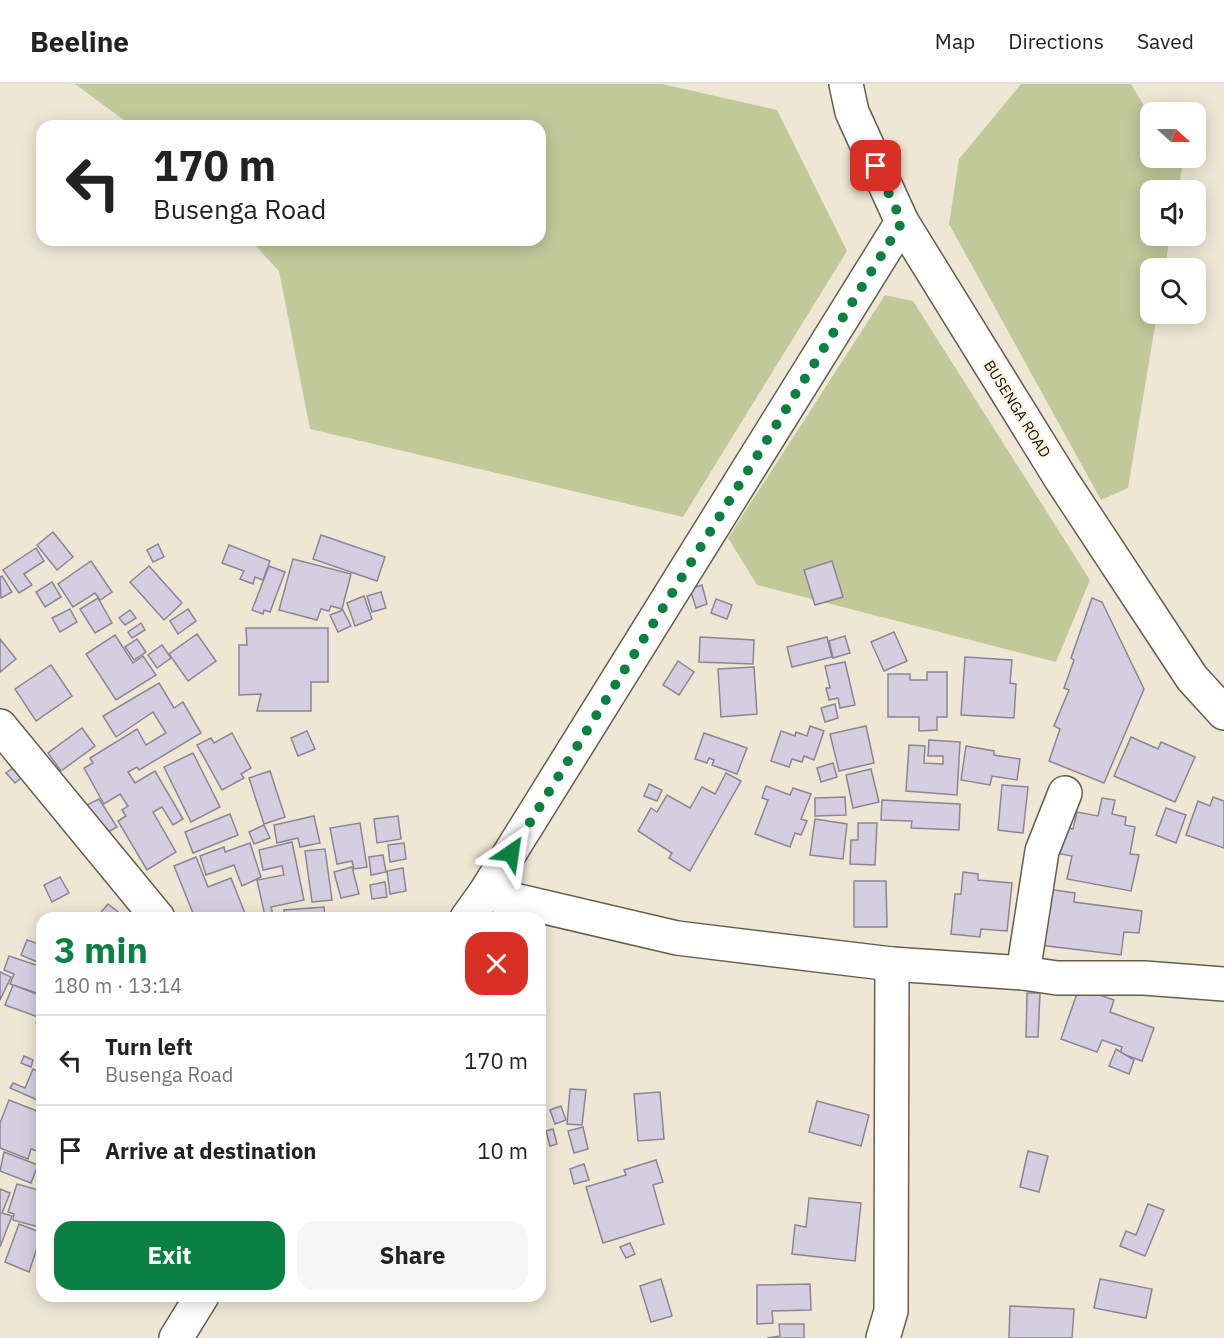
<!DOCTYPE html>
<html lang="en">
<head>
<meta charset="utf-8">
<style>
	:root { --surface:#fff; --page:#f6f6f6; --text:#222; --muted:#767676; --line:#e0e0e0; --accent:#0b8043 }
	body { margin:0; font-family:"IBM Plex Sans",sans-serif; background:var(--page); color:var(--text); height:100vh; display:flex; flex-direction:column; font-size:22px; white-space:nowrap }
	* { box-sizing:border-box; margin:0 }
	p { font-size:20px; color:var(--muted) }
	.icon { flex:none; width:33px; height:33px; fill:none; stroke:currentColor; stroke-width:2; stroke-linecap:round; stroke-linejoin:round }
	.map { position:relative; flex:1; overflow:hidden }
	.panel { position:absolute; left:36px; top:828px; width:510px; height:390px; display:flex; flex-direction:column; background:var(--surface); border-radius:18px; box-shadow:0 3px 15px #0003 }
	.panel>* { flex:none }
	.hud { position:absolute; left:36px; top:36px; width:510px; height:126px; border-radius:18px; box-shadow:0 3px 15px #0003; background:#fff; color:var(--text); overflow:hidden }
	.needle { width:39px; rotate:111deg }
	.buttons { position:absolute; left:1140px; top:18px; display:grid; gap:12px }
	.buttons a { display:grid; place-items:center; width:66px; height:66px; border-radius:12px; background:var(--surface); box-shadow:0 3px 15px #0003; font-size:30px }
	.pin { position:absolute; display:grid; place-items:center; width:51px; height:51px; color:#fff; margin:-26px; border-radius:12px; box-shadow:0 3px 9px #0006 }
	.me { position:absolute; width:66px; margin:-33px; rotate:32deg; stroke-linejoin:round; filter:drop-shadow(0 0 4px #0008) }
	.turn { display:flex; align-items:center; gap:21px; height:126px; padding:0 18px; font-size:27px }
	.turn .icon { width:78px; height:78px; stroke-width:2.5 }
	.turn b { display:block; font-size:42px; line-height:51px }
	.round { display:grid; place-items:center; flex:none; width:63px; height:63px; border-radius:18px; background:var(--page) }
	.summary { display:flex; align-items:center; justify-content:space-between; height:102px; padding:0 18px }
	h1 { font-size:36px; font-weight:700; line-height:45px; color:var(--accent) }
	.button { display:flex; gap:12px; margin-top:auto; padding:12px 18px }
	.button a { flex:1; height:69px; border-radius:18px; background:var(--accent); color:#fff; font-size:24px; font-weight:700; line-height:69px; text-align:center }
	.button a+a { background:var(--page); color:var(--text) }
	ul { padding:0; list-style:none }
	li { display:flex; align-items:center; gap:18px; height:90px; padding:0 18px; border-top:2px solid var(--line) }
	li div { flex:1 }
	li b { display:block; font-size:22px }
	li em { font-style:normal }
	header { display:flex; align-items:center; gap:36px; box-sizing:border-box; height:84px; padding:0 30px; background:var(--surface); border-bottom:2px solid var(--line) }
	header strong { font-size:28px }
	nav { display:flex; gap:33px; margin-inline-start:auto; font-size:21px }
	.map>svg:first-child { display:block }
	.green { fill:#c1c89a }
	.building { fill:#d4cee0; stroke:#8b8596; stroke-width:1.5 }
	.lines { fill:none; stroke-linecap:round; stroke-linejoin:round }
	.minor-casing { stroke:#655e4e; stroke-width:36 }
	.minor { stroke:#fff; stroke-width:33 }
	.route { stroke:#0b8043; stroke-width:10; stroke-dasharray:0 18 }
	.labels { text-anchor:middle; stroke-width:5; stroke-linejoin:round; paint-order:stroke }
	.street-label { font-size:15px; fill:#14120b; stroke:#fcf4e1 }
</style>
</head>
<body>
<header>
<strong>Beeline</strong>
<nav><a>Map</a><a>Directions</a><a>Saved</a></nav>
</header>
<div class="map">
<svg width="1224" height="1254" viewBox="0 0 1224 1254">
	<rect width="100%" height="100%" fill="#efe7d4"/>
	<g class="green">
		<path d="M75,0H662L777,26L847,167L683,433L310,345L279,187L250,156H540V42H132Z"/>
		<path d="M1021,0H1131L1150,32V74H1175L1182,84L1178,106H1150V152H1170L1165,184H1150V230H1157L1128,404L1101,416L949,140L959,75Z"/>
		<path d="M885,211L913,217L1090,496L1056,578L757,501L728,454Z"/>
	</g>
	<g class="building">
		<path d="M53,448L73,473L57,486L37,461Z"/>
		<path d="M321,451L385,473L377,497L313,475Z"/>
		<path d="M158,460L164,473L153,478L147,466Z"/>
		<path d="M229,461L270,477L263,496L255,493L253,500L240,495L244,487L222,479Z"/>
		<path d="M36,464L44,477L24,490L32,501L19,509L3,486Z"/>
		<path d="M293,475L351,490L342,525L331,522L329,527L321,525L317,536L279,526Z"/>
		<path d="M91,477L112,508L100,516L95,509L73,523L58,500Z"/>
		<path d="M832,477L843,513L815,521L804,486Z"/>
		<path d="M149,482L182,519L164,536L130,498Z"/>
		<path d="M269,482L285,488L270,528L264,526L263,530L252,526Z"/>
		<path d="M2,492L12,508L1,514L0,493Z"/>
		<path d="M52,498L61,513L45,523L36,508Z"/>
		<path d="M702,501L707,520L696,524L690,505Z"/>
		<path d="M381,508L386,524L372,528L367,512Z"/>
		<path d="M364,512L372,535L355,542L347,519Z"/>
		<path d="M98,514L112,539L95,549L80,525Z"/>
		<path d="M1092,514L1102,518L1144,605L1104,699L1049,677L1060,645L1054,642L1069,606L1064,604L1074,576L1071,574Z"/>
		<path d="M716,515L732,521L727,535L711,529Z"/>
		<path d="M70,525L77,538L60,548L52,534Z"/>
		<path d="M188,525L196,537L178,550L170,537Z"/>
		<path d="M130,526L136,534L125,541L119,534Z"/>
		<path d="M343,526L351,542L338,548L330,531Z"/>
		<path d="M141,539L145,546L132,554L128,548Z"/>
		<path d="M246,544H328V598H311V627H257L261,610L239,611V561H247Z"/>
		<path d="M894,548L907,577L884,587L871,558Z"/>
		<path d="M197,550L216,577L188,597L169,570Z"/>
		<path d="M115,551L133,579L143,572L156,591L116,616L86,570Z"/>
		<path d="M845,552L850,569L833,574L829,557Z"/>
		<path d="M700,553L754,556L753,580L699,578Z"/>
		<path d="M827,553L832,573L792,583L787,563Z"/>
		<path d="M0,555L16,575L0,588Z"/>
		<path d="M137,555L146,568L134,576L125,563Z"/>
		<path d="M162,561L171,574L157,584L148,571Z"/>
		<path d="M965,573L1012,576L1010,599L1016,600L1014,634L961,631Z"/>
		<path d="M678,577L694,588L679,611L663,601Z"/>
		<path d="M845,578L855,621L840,624L838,614L829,616L826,604H830L825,582Z"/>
		<path d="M51,581L72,612L36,637L15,605Z"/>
		<path d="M754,583L757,630L721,633L718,585Z"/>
		<path d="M927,588H947V633H937V646L919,647V633H888V590H910V596H927Z"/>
		<path d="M159,599L174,624L183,618L201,649L139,686L137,683L128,688L135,699L155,687L183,735L173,741L162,723L153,728L176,768L147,786L118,737L126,732L122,726L128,722L120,710L104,720L84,684L93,679L90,674L137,645L146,661L166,649L153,628L116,653L103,632Z"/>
		<path d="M835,620L838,634L825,638L821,624Z"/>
		<path d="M810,642L824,647L814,676L804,672L802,678L792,675L789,683L771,677L781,647L795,652L796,648L807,652Z"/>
		<path d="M866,642L874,679L839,687L830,650Z"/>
		<path d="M82,644L95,662L61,687L48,669Z"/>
		<path d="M307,647L315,665L298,672L291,654Z"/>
		<path d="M232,649L251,684L241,690L244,694L222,706L197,661L211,654L214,659Z"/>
		<path d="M704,649L747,664L737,690L712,681L714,676L709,674L707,679L695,675Z"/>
		<path d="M1131,653L1158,665L1161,658L1195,673L1175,718L1114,692Z"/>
		<path d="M929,656L960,658L957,711L906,707L909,661L925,662L924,679L943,680V672H928Z"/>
		<path d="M966,662L994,667V671L1020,675L1017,696L992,692L990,701L961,696Z"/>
		<path d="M193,669L220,723L191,738L164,683Z"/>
		<path d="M833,679L837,693L821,698L817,684Z"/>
		<path d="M14,683L22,693L15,699L6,689Z"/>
		<path d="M871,685L879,718L853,724L846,691Z"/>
		<path d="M270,687L285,733L264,740L249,694Z"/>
		<path d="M726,689L741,697L690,787L669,774L672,769L638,747L651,724L657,728L667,711L690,724L702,703L715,710Z"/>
		<path d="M649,700L662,706L657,717L644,712Z"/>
		<path d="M1002,701L1028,703L1023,749L998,746Z"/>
		<path d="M766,702L790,711L793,704L811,710L801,735L807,737L801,751L795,749L790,763L755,750L768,716L762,714Z"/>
		<path d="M845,713L846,731L815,732V714Z"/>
		<path d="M1213,713L1224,717V764L1186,751L1198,717L1210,722Z"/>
		<path d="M1102,714L1115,716L1112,730L1126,733L1125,741L1135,743L1130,770L1139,771L1131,807L1067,795L1072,772L1056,769L1062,743L1073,745L1077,728L1098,732Z"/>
		<path d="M99,715L117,743L105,750L87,721Z"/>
		<path d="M882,716L960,720L959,746L911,744L912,737L881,736Z"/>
		<path d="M1166,724L1186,731L1176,759L1156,751Z"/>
		<path d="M230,730L238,751L193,769L185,748Z"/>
		<path d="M314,732L320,759L300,763L298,754L277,759L274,741Z"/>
		<path d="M398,732L401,755L377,759L374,735Z"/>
		<path d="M815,735L847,740L843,775L810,771Z"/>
		<path d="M360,739L367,783L354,785L352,777L337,780L330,744Z"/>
		<path d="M858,739H877L875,781L850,780L851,756H858Z"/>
		<path d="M264,741L270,754L254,760L249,748Z"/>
		<path d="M292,758L304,816L271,823L273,831L265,832L257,796L284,791L282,782L263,786L259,766Z"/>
		<path d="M250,759L261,793L242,802L234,781L206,791L200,772L224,763L225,768Z"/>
		<path d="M404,759L406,775L390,778L388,761Z"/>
		<path d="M325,765L332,816L312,818L305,767Z"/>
		<path d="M383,771L386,788L371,791L369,773Z"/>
		<path d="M196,773L208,803L231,794L246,832L240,834H195L174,782Z"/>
		<path d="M352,783L359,810L341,814L334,788Z"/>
		<path d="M403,784L406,807L390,810L387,787Z"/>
		<path d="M963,788L978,790V796L1012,799L1007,847L981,845L980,853L951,850L955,810H961Z"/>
		<path d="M60,793L69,809L52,818L44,801Z"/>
		<path d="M854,797H886L887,843H854Z"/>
		<path d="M385,798L387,813L372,815L370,801Z"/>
		<path d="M1047,805L1075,809L1074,818L1142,827L1139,849L1124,848L1121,871L1040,861Z"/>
		<path d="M108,820L126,834H96Z"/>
		<path d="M324,823L325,834H284V826Z"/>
		<path d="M27,856L42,861V880L21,871Z"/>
		<path d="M9,872L42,883V911L10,900L14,890L4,886Z"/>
		<path d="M0,888L11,893L0,916Z"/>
		<path d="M13,901L42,912L38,933L5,921Z"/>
		<path d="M1079,904L1114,916L1110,928L1154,944L1142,977L1120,969L1122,963L1102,956L1097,968L1061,955Z"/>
		<path d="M1027,909H1040L1038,953H1026Z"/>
		<path d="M41,925H42V941L36,939Z"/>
		<path d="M1116,965L1134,976L1129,990L1109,982Z"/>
		<path d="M24,972L33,976L31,983L21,979Z"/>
		<path d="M33,985L42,989V1018L10,1004L13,999L25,1004Z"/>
		<path d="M570,1005L586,1006L582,1041L567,1040Z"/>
		<path d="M660,1008L664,1055L638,1057L634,1010Z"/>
		<path d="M9,1016L42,1029L39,1039L42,1040V1053L37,1067L31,1065L28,1075L0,1064V1039Z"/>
		<path d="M817,1017L869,1031L861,1062L809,1048Z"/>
		<path d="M561,1022L566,1036L555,1040L550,1026Z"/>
		<path d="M583,1043L588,1065L574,1069L568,1047Z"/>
		<path d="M553,1045L557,1060L550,1062L546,1047Z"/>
		<path d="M1028,1067L1048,1072L1039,1108L1020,1103Z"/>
		<path d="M4,1068L38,1081L31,1099L0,1087Z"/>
		<path d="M656,1076L663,1098L653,1101L664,1140L603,1159L586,1103L626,1091L624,1086Z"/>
		<path d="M584,1080L589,1096L574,1100L570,1085Z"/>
		<path d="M17,1100L42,1107V1144L13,1136L14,1130L8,1128Z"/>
		<path d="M0,1105L10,1109L2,1129L12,1132L0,1163Z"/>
		<path d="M809,1114L861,1119L855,1177L792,1170L795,1141L806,1143Z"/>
		<path d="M1148,1120L1164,1126L1145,1172L1120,1162L1126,1147L1136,1151Z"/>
		<path d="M19,1140L42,1149L29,1188L5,1178Z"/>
		<path d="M630,1159L635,1170L626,1174L620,1163Z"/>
		<path d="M661,1195L672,1232L651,1238L640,1202Z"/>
		<path d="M1100,1195L1152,1205L1146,1234L1094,1224Z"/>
		<path d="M810,1200L811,1226L772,1227L773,1239L757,1240V1201Z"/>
		<path d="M1010,1222L1074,1225L1072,1254H1009Z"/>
		<path d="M779,1240H804V1254H767L780,1252Z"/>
	</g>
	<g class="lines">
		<defs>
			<g id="minor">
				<path d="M846,0L852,28L902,138L1061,395L1192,594L1224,629"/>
				<path d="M0,642L158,834"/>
				<path d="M485,809L677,854L892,880L1023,889L1057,894H1144L1224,900"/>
				<path d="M467,834L485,809L902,138"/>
				<path d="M1023,889L1042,767L1065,709"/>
				<path d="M176,1254L202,1212"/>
				<path d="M883,1254L891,1227L892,880"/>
			</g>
		</defs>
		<use href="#minor" class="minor-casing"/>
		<use href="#minor" class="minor"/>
	</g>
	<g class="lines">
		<path class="route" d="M511,769L902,138L876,82"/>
	</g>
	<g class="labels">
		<g class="street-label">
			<text transform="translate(1017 325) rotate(58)" y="5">BUSENGA ROAD</text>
		</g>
	</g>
</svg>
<div class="buttons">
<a><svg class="needle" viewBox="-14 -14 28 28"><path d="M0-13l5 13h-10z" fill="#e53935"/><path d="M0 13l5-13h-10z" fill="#767676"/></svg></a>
<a><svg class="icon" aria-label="sound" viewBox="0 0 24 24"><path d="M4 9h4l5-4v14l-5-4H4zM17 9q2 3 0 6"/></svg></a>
<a><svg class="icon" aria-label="search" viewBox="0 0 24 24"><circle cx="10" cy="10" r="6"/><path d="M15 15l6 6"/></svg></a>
</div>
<div class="pin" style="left:876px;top:82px;background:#d93025"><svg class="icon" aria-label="arrive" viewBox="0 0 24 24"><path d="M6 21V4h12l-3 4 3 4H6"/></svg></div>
<svg class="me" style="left:511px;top:769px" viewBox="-20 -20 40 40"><path d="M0-17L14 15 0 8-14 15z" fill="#0b8043" stroke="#fff" stroke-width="4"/></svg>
<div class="hud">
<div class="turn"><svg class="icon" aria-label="left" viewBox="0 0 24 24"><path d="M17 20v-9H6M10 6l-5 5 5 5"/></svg><div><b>170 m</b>Busenga Road</div></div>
</div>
<section class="panel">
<div class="summary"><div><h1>3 min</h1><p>180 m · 13:14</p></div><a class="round" style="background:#d93025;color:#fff"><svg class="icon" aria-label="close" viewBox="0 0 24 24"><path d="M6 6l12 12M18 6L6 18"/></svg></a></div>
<ul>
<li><svg class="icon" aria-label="left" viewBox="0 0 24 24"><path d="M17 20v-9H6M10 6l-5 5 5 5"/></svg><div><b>Turn left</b><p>Busenga Road</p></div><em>170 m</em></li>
<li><svg class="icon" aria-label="arrive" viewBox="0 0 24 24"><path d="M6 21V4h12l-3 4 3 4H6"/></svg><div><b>Arrive at destination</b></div><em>10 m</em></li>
</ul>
<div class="button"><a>Exit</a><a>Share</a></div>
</section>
</div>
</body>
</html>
